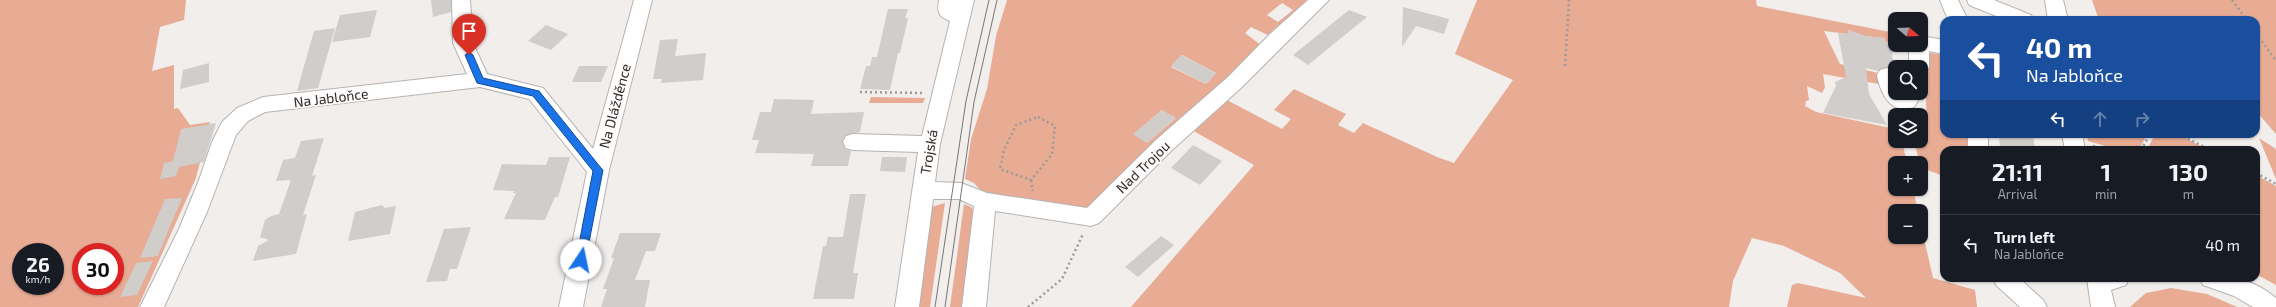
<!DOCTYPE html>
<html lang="en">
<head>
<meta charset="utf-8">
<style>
	:root { --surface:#171b24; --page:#20242c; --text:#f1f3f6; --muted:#9ea1a6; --line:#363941 }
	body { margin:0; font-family:"Exo 2",sans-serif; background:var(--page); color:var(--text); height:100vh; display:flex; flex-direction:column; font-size:15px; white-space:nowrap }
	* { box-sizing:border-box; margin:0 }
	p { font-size:13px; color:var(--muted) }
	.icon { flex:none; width:22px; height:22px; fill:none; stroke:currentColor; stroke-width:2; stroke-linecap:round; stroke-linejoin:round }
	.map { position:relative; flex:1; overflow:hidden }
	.side { position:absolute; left:1940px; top:146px; width:320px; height:136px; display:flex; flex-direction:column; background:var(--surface); border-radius:12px; box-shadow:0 1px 3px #0004 }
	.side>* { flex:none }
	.top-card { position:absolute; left:1940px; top:16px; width:320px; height:122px; border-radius:12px; box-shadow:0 1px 3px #0004; background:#1a4fa0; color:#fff; overflow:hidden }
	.needle { width:26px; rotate:109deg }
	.tools { position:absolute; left:1888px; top:12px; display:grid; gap:8px }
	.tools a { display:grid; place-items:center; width:40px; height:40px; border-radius:8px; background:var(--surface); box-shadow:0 1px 3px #0004; font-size:20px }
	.speed { position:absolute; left:12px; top:243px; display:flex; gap:8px; font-size:20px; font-weight:700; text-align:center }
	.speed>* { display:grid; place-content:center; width:52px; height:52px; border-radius:50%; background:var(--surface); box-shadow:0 1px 3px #0004; line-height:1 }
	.speed small { font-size:10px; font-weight:400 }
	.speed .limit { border:6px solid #d22; background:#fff; color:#111 }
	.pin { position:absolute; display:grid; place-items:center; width:34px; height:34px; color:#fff; margin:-41px -17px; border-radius:50% 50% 50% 0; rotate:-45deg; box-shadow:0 0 4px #0007 }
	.pin .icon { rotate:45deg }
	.me { position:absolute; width:44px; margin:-22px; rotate:11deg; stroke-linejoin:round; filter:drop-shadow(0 0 3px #0008) }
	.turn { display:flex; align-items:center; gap:14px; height:84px; padding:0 20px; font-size:18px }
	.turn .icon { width:52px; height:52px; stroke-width:2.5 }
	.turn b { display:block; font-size:28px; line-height:34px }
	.lanes { display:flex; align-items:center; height:38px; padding:0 20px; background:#0003; justify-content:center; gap:20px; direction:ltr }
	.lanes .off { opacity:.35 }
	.eta { display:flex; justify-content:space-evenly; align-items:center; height:68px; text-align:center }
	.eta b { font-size:24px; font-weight:700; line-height:28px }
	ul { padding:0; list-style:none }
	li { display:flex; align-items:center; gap:12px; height:60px; padding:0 20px; border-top:1px solid var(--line) }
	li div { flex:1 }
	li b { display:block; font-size:15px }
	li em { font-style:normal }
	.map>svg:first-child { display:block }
	.green { fill:#e8ab93; fill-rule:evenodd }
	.building { fill:#d0cdcb }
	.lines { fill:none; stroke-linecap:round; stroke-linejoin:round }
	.minor-casing { stroke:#b6b3b2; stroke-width:2 }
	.path { stroke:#9d9b99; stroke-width:2.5; stroke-dasharray:2 3; stroke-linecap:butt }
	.minor { fill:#fff; fill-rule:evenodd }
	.tram { stroke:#777674; stroke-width:1 }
	.route { fill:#1a73e8; stroke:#114b97 }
	.labels { text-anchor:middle; stroke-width:3.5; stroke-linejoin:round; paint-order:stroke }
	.street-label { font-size:14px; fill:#2d2c2b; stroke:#fffbfa }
</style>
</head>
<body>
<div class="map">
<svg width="2276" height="307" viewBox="0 0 2276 307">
	<rect width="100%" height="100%" fill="#f1eeec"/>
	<g class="green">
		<path d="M0,0H186L184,20L160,27L152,71L174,65V109L178,108L190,125L210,122L196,178L138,307H0ZM21,252H55V286H21ZM81,252H115V286H81Z"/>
		<path d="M1007,0H1313L1272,37L1251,27L1245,33L1262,46L1090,211L985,195L974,183L965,179L971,139L987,89L996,36ZM1282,3L1293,10L1278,22L1267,15ZM1182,55L1216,73L1206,84L1171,67ZM1162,110L1175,119L1147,143L1134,134Z"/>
		<path d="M1477,0H1756L1757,6L1895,33V45H1912V52L1898,51L1893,45L1886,42L1884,38L1865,36L1848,30L1849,34L1824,31L1840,64L1878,73L1879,84L1823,74L1825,87L1822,93L1807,86L1809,100L1806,101L1805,106L1816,112L1895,129V141H1902L1907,163H1895V189H1913L1918,211H1895V237H1921V225L1933,278L1975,290L1977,307H1787L1792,285L1798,283L1866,298L1840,273L1784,246L1752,238L1733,281L1729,307H1131L1254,165L1190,129L1223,98L1282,129L1291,119L1274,110L1294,89L1346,114L1338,125L1354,133L1363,123L1437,157L1454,163L1513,80L1455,54Z"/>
		<path d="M2092,0H2276V134L2256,111V20H2099Z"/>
		<path d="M1925,52L1944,55V134H1971V150H1944V176L1921,168L1914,141L1927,142Z"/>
		<path d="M871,97L925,98L923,103H869Z"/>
		<path d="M2087,134H2147L2139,150H2119L2088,141Z"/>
		<path d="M2155,134H2178L2208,150H2147Z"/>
		<path d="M2259,138L2276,149V179Z"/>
		<path d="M2256,175L2276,186V285L2256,274Z"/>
		<path d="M945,203L930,307H917L931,207Z"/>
		<path d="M964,204L971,207L975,212L969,307H950Z"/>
		<path d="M2171,288L2207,294L2237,307H2130L2146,293Z"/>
	</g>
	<g class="building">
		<path d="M431,0H451V12L433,17Z"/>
		<path d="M1403,7L1449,19L1444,34L1416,26L1402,47Z"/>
		<path d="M888,9H908L905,18H908L900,53H898L890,90L860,89L866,66H870L872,57H877Z"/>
		<path d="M377,10L370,37L332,42L340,15Z"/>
		<path d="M1349,10L1367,17L1308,65L1293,55Z"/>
		<path d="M546,25L568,34L551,50L528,41Z"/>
		<path d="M335,28L318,88L297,91L314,31Z"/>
		<path d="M1848,30L1865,36L1884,38L1886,42L1893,45L1892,57L1897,67L1895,69L1887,67L1878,71L1866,68L1869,94L1887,125L1823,113L1836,86L1835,82L1846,77L1838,33L1849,34Z"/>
		<path d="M678,39L675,56L706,53L703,80L661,83L662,79H653L660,40Z"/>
		<path d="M1181,55L1216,73L1206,84L1171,66Z"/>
		<path d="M209,63V82L180,89L183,70Z"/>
		<path d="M579,66H608L601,82H572Z"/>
		<path d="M774,99L814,100L811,114L864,112L860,132L846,135L842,141L845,149L851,151L848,166H811L814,154L755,153L759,140H752L760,112H771Z"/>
		<path d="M1162,110L1176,118L1147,143L1133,134Z"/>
		<path d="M216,123L204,162L179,167L176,176L160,179L164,163L173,161L181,129Z"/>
		<path d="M1999,134H2033L2035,150H2000Z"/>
		<path d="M324,138L312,176L316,175L303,215L307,214L296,254L253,261L258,246L269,240L260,237L265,220L271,216L279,214L291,180L276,181L283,160L295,158L301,141Z"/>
		<path d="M1193,145L1222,161L1200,185L1171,168Z"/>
		<path d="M549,157H570L558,197H555L545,220L504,219L516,193H513L514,191L493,190L502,164L546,165Z"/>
		<path d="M882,157H907L905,172L880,171Z"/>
		<path d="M850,194H866L853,273H858L854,299H813L823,246H826L828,237H843Z"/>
		<path d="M182,198L158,256L140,258L165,199Z"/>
		<path d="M382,205L385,208L396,206L390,234L348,241L355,212Z"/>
		<path d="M471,227L457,269H450L447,281L426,282L444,229Z"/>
		<path d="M620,233H661L655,251H646L635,280H650L645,307H601L607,289H603L614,258H611Z"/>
		<path d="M1161,236L1174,245L1138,277L1125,267Z"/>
		<path d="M153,261L137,295L120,297L136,263Z"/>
	</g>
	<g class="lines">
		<defs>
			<g id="minor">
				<path d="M452,0H470L473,43L487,74L543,88L593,149L634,0H652L609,170L583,307H559L587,172L529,99L480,87L265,112L248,121L236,135L207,212L164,307H140L179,229L199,180L212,142L222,122L237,108L263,97L467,74L453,43Z"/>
				<path d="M939,0H974L940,144L935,182L961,183L987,193L1087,208L1157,139L1228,77L1270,34L1308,0H1329L1242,87L1171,151L1099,223L1091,226L995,211L986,307H962L974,206L959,199H933L919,307H895L918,152L853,150L846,148L843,142L846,136L853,134L922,136L950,21C938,16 937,13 939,0Z"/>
				<path d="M1940,0H1958L1968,20H1948Z"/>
				<path d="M1967,0H1994L2031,15L2034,20H2006L1969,5Z"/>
				<path d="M2045,0H2063L2068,20H2048Z"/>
				<path d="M1921,36L1944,40V54L1929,51V67L1926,72L1921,74V67H1909V45H1921Z"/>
				<path d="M1887,68L1895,72V93H1921V89L1923,93L1914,107C1891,115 1881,95 1877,75L1880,70Z"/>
				<rect x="1968" y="134" width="20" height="16"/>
				<path d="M2062,134H2082L2085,150H2065Z"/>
				<path d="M1993,278H2019L2043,300L2047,307H2020L1996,285Z"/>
				<path d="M2087,278H2129L2126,285L2111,290L2115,307H2091Z"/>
				<path d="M2200,278C2232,278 2249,276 2276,298V307H2253L2234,296L2203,285Z"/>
			</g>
		</defs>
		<use href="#minor" class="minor-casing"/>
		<g class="path">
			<path d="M2232,0L2247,20"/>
			<path d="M2256,33L2276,61"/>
			<path d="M1565,66L1569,0"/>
			<path d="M860,92L924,93"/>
			<path d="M1038,117L1055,126L1052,154L1031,180L1000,169L1004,150L1016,125Z"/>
			<path d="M2179,134L2210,150"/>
			<path d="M2093,146L2110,150"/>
			<path d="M2141,150L2150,134"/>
			<path d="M2256,173L2276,184"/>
			<path d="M1031,180L1033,191"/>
			<path d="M1028,307L1062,279L1083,234"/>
		</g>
		<use href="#minor" class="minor"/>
		<g class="tram">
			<path d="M935,307L966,101L989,0"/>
			<path d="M945,307L974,102L997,0"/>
		</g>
	</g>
	<path class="route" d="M469,52L473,55L483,78L539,91L601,168L603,170L585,263L581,264L576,260L593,171L533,96L477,83L465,55Z"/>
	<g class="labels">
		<g class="street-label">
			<text transform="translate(331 98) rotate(-7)" y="5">Na Jabloňce</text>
			<text transform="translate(615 106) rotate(-75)" y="5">Na Dlážděnce</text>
			<text transform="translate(929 152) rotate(-80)" y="5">Trojská</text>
			<text transform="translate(1143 167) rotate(-44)" y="5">Nad Trojou</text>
		</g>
	</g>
</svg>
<div class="tools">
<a><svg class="needle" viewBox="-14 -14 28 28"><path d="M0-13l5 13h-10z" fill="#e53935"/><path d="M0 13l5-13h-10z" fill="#9ea1a6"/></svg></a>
<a><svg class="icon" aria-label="search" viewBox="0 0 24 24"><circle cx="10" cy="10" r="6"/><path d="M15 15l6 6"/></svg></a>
<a><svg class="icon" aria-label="layers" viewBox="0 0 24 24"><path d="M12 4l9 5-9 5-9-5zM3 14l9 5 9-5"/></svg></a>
<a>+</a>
<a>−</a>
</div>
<div class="speed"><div>26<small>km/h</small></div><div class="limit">30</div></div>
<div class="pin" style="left:469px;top:55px;background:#d93025"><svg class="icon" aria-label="arrive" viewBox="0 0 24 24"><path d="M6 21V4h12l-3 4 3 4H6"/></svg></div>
<svg class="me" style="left:581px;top:260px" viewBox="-20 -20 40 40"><circle r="19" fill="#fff"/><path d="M0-13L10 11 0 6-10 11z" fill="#1a73e8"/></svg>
<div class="top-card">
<div class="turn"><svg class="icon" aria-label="left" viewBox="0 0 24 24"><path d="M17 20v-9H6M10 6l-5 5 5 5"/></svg><div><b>40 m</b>Na Jabloňce</div></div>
<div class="lanes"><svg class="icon" aria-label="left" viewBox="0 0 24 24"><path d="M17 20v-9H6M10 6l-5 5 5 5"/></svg><svg class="icon off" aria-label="ahead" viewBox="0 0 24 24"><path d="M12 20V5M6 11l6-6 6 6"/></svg><svg class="icon off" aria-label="right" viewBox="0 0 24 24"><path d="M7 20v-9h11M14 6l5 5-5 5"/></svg></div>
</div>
<section class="side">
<div class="eta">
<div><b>21:11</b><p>Arrival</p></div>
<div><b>1</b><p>min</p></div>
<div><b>130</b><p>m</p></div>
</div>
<ul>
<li><svg class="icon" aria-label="left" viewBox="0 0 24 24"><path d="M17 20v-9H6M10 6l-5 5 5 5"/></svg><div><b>Turn left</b><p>Na Jabloňce</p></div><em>40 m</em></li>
</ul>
</section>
</div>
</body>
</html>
